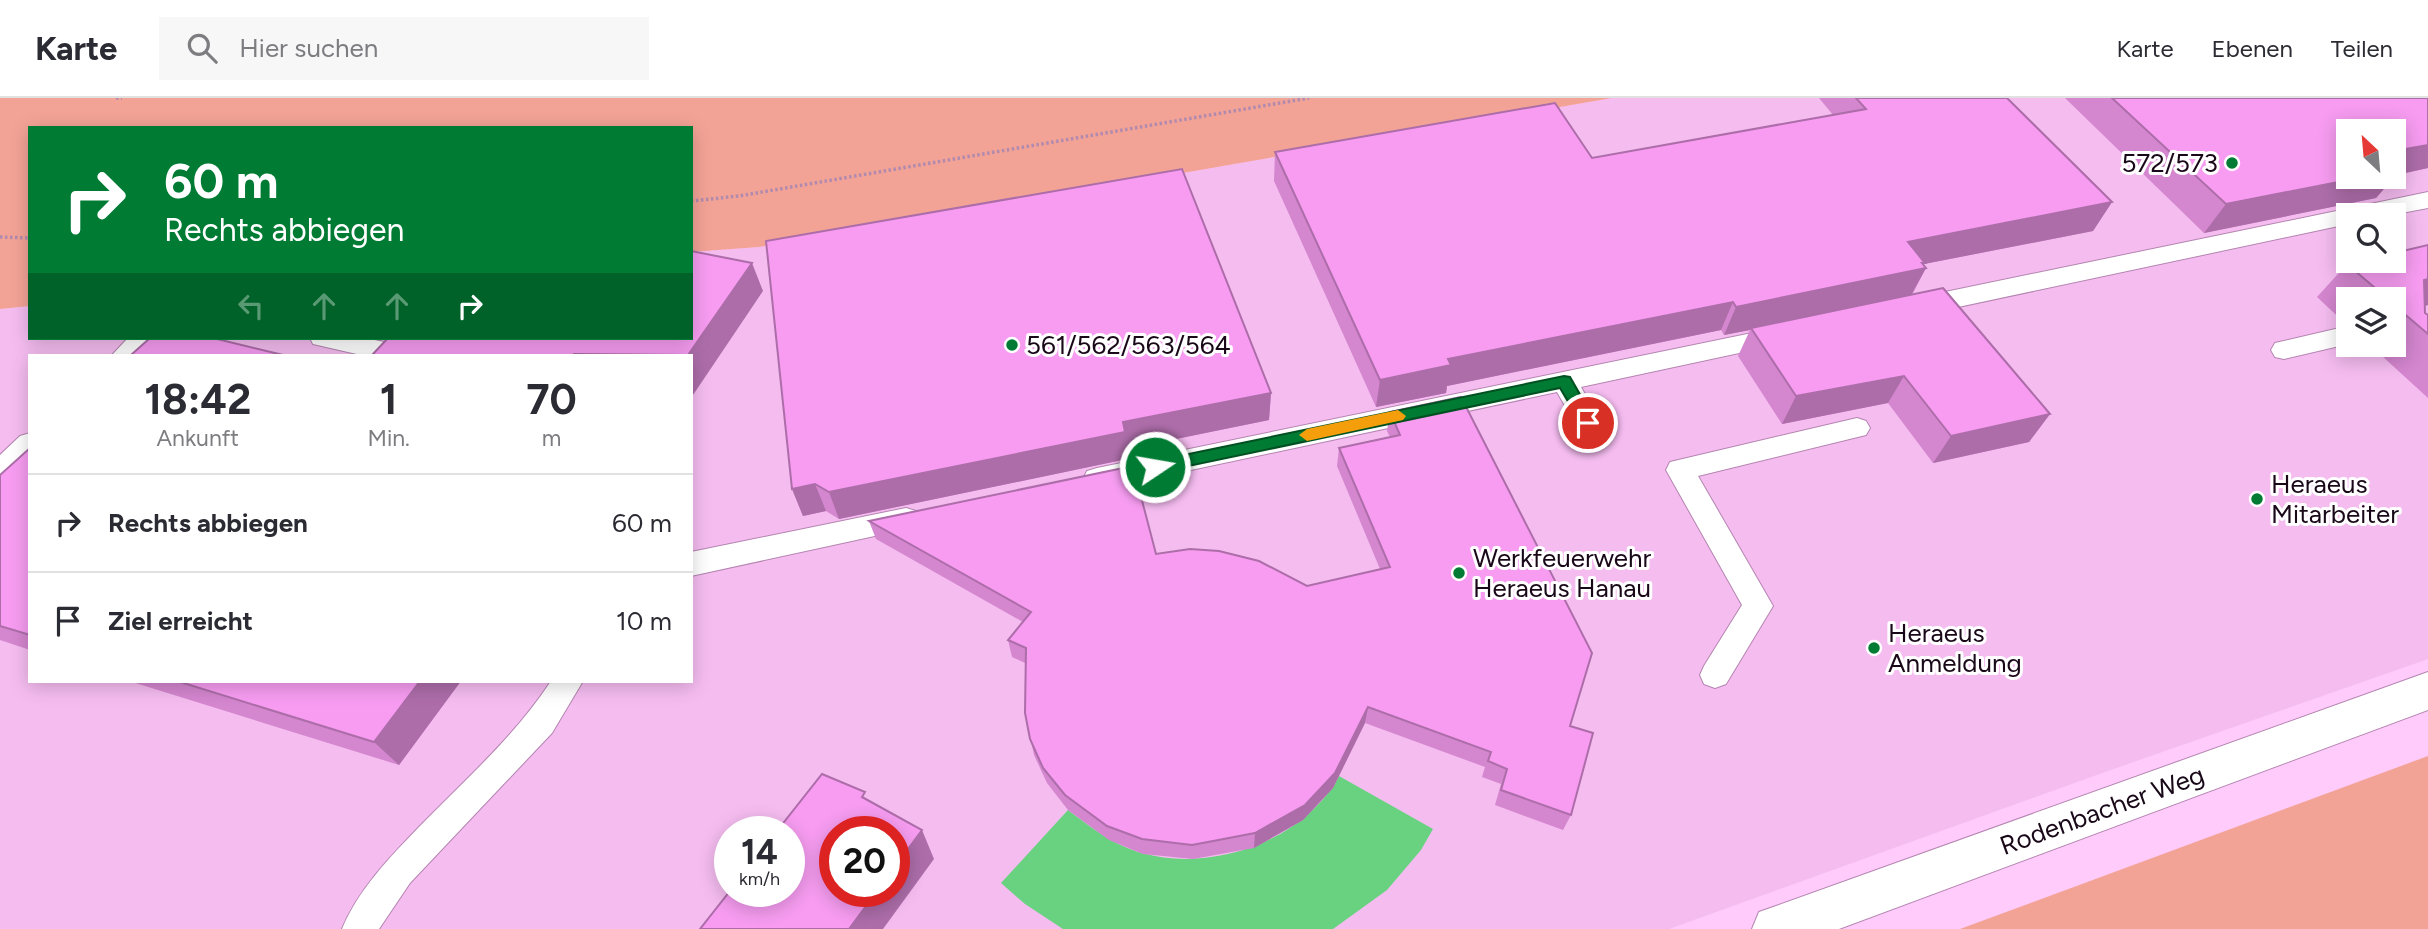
<!DOCTYPE html>
<html lang="de">
<head>
<meta charset="utf-8">
<style>
	:root { --surface:#fff; --page:#f7f7f7; --text:#2b2b33; --muted:#7c7c81; --line:#e1e1e2 }
	body { margin:0; font-family:Figtree,sans-serif; background:var(--page); color:var(--text); height:100vh; display:flex; flex-direction:column; font-size:26px; white-space:nowrap }
	* { box-sizing:border-box; margin:0 }
	p { font-size:23px; color:var(--muted) }
	.icon { flex:none; width:38px; height:38px; fill:none; stroke:currentColor; stroke-width:2; stroke-linecap:round; stroke-linejoin:round }
	.map { position:relative; flex:1; overflow:hidden }
	.panel { position:absolute; left:28px; top:256px; width:665px; height:329px; display:flex; flex-direction:column; background:var(--surface); border-radius:0px; box-shadow:0 4px 18px #0003 }
	.panel>* { flex:none }
	.banner { position:absolute; left:28px; top:28px; width:665px; height:214px; border-radius:0px; box-shadow:0 4px 18px #0003; background:#007b33; color:#fff; overflow:hidden }
	.needle { width:46px; rotate:334deg }
	.buttons { position:absolute; left:2336px; top:21px; display:grid; gap:14px }
	.buttons a { display:grid; place-items:center; width:70px; height:70px; border-radius:0px; background:var(--surface); box-shadow:0 4px 18px #0003; font-size:35px }
	.speed { position:absolute; left:714px; top:718px; display:flex; gap:14px; font-size:35px; font-weight:700; text-align:center }
	.speed>* { display:grid; place-content:center; width:91px; height:91px; border-radius:50%; background:var(--surface); box-shadow:0 4px 18px #0003; line-height:1 }
	.speed small { font-size:18px; font-weight:400 }
	.speed .limit { border:10px solid #d22; background:#fff; color:#111 }
	.pin { position:absolute; display:grid; place-items:center; width:60px; height:60px; color:#fff; margin:-30px; border:4px solid #fff; border-radius:50%; box-shadow:0 2px 7px #0007 }
	.me { position:absolute; width:77px; margin:-38px; rotate:78deg; stroke-linejoin:round; filter:drop-shadow(0 0 5px #0008) }
	.turn { display:flex; align-items:center; gap:24px; height:147px; padding:0 21px; font-size:32px }
	.turn .icon { width:91px; height:91px; stroke-width:2.5 }
	.turn b { display:block; font-size:49px; line-height:60px }
	.lanes { display:flex; align-items:center; height:66px; padding:0 21px; background:#0003; justify-content:center; gap:35px; direction:ltr }
	.lanes .off { opacity:.35 }
	.eta { display:flex; justify-content:space-evenly; align-items:center; height:119px; text-align:center }
	.eta b { font-size:42px; font-weight:700; line-height:49px }
	ul { padding:0; list-style:none }
	li { display:flex; align-items:center; gap:21px; height:98px; padding:0 21px; border-top:2px solid var(--line) }
	li div { flex:1 }
	li b { display:block; font-size:26px }
	li em { font-style:normal }
	header { display:flex; align-items:center; gap:42px; box-sizing:border-box; height:98px; padding:0 35px; background:var(--surface); border-bottom:2px solid var(--line) }
	header strong { font-size:33px }
	nav { display:flex; gap:38px; margin-inline-start:auto; font-size:24px }
	.search { width:490px; height:63px; background:var(--page); display:flex; align-items:center; gap:18px; box-sizing:border-box; padding:0 24px; border-radius:0px; color:var(--muted); font-size:26px }
	.map>svg:first-child { display:block }
	.built { fill:#f5bcf0; fill-rule:evenodd }
	.green { fill:#f3a396 }
	.water { fill:#69d281 }
	.lines { fill:none; stroke-linecap:round; stroke-linejoin:round }
	.lane-casing { stroke:#b485b0; stroke-width:2 }
	.street-casing { stroke:#b485b0; stroke-width:2 }
	.path { stroke:#b18aae; stroke-width:3.5; stroke-dasharray:2.5 2.5; stroke-linecap:butt }
	.lane { fill:#fff; fill-rule:evenodd }
	.street { fill:#fff; fill-rule:evenodd }
	.wall { fill:#d486cf }
	.shaded-wall { fill:#ad6da9 }
	.building { fill:#f79cf1; stroke:#ad6da9; stroke-width:2 }
	.route { fill:#007b33; stroke:#005021; stroke-width:2 }
	.slow { fill:#f59e0b }
	.poi-dot { fill:#007b33; stroke:#fff; stroke-width:2.5 }
	.labels { text-anchor:middle; stroke-width:6; stroke-linejoin:round; paint-order:stroke }
	.poi-label { font-size:26px; fill:#190818; stroke:#fff; text-anchor:start }
	.street-label { font-size:26px; fill:#190818; stroke:#fff }
</style>
</head>
<body>
<header>
<strong>Karte</strong>
<div class="search"><svg class="icon" aria-label="search" viewBox="0 0 24 24"><circle cx="10" cy="10" r="6"/><path d="M15 15l6 6"/></svg>Hier suchen</div>
<nav><a>Karte</a><a>Ebenen</a><a>Teilen</a></nav>
</header>
<div class="map">
<svg width="2428" height="831" viewBox="0 0 2428 831">
	<rect width="100%" height="100%" fill="#fecbfa"/>
	<path class="built" d="M1612,0H2428V561L2105,674L1669,831H0V211L30,208V240H691V154L759,149ZM2348,33H2394V79H2348ZM2348,117H2394V163H2348ZM2348,201H2394V247H2348ZM30,257H691V583H30ZM730,733H789V793H730ZM835,733H894V793H835Z"/>
	<g class="green">
		<path d="M0,0H1612L759,149L691,154V30H30V208L0,211Z"/>
		<path d="M2428,658V831H1960Z"/>
	</g>
	<path class="water" d="M1339,678L1433,731L1421,752L1387,792L1333,831H1063L1025,806L1001,785L1068,712C1091,729 1113,747 1142,755C1212,775 1304,743 1339,678Z"/>
	<g class="lines">
		<defs>
			<g id="lane">
				<path d="M2428,94V110L2391,117H2348V126L1916,218L1907,215L1904,209L1907,203L1916,200Z"/>
				<path d="M2348,228V246L2284,261L2275,259L2271,252L2275,245Z"/>
				<path d="M1781,229L1790,232L1794,238L1790,244L1581,289L1601,325L1597,332L1588,335L1579,332L1557,294L1097,392L1087,389L1083,381L1087,373L1097,370Z"/>
				<path d="M128,240H164L160,246L150,249L141,257H112Z"/>
				<path d="M310,240H365L413,250L417,257H361L313,246Z"/>
				<path d="M1857,320L1866,323L1870,330L1866,337L1698,378L1773,508L1726,586L1715,590L1704,586L1700,577L1704,568L1742,507L1666,372L1670,364Z"/>
				<path d="M30,335V362L10,381L0,384V357L20,338Z"/>
				<path d="M906,410L916,413L920,421L916,429L691,478V454Z"/>
				<path d="M551,583H583L552,635L410,785L379,831H342C358,792 390,759 419,729C465,682 515,638 551,583Z"/>
			</g>
			<path id="street" d="M2428,574V612L1839,831H1752L1759,814L1776,808Z"/>
		</defs>
		<use href="#lane" class="lane-casing"/>
		<use href="#street" class="street-casing"/>
		<g class="path">
			<path d="M116,0H122"/>
			<path d="M691,103L739,98L1309,0"/>
			<path d="M0,139L30,140"/>
		</g>
		<use href="#lane" class="lane"/>
		<use href="#street" class="street"/>
	</g>
	<g class="wall">
		<path d="M1819,0H2007L2112,104L2093,133L1924,166V167L1926,170L1912,197L2050,316L2029,344L1933,365L1888,305L1782,326L1738,258L1750,232L1724,237L1721,232L1447,288L1446,295L1376,309L1274,83L1275,54L1592,60L1833,17Z"/>
		<path d="M2065,0H2428V70L2396,77L2376,100L2204,135Z"/>
		<path d="M2428,147V207L2425,208V215L2428,217V300L2370,247H2394V201H2348V228L2317,199L2347,166Z"/>
		<path d="M1271,295L1269,322L1127,351V361L839,421L826,413L803,418L792,391Z"/>
		<path d="M1390,314L1570,628L1571,717L1563,732L1495,707L1501,686L1482,679L1485,669L1365,625L1333,690L1303,722L1254,750L1193,761L1143,756L1109,742L1068,712L1047,685L1034,657L1025,615V565L1012,559L1008,542L1023,524L876,441L869,423L1156,456L1307,488L1380,471L1337,368L1339,350L1390,339L1387,333Z"/>
		<path d="M30,350V552L0,542V377Z"/>
		<path d="M129,583H461L399,667Z"/>
	</g>
	<g class="shaded-wall">
		<path d="M2428,47V70L2396,77L2376,100L2204,135L2226,106L2362,79H2394V53Z"/>
		<path d="M2112,104L2093,133L1924,166L1921,171L1926,170L1910,199L1751,230L1750,232L1724,237L1736,209L1908,144Z"/>
		<path d="M752,165L763,193L691,300V257H688Z"/>
		<path d="M2428,181V207L2402,213L2424,182Z"/>
		<path d="M1733,204L1721,232L1447,288L1446,295L1376,309L1380,282L1448,261Z"/>
		<path d="M1904,278L1888,305L1782,326L1796,298Z"/>
		<path d="M1271,295L1269,322L1127,351V361L839,421L829,394L1123,324Z"/>
		<path d="M2050,316L2029,344L1933,365L1951,338Z"/>
		<path d="M815,386L826,413L803,418L792,391Z"/>
		<path d="M420,583H461L399,667L374,644Z"/>
		<path d="M1368,609L1365,625L1333,690L1303,722L1254,750L1255,735Z"/>
		<path d="M922,732L934,761L883,831H849L877,793H894V770Z"/>
	</g>
	<g class="building">
		<path d="M1856,0H2007L2112,104L1908,144L1925,165H1922L1926,170L1736,209L1733,204L1448,261L1451,267L1380,282L1275,54L1555,5L1592,60L1866,11Z"/>
		<path d="M2112,0H2428V47L2394,53V33H2348V79H2364L2226,106Z"/>
		<path d="M2394,66L2401,72L2394,73Z"/>
		<path d="M1182,71L1271,295L1123,324L1125,334L829,394L815,386L792,391L766,143Z"/>
		<path d="M2428,147V181L2424,182L2425,215L2428,217V236L2394,207V201H2388L2347,166L2359,163H2394V155Z"/>
		<path d="M691,153L752,165L688,257L574,256L573,257H372L388,240H691Z"/>
		<path d="M1943,190L2050,316L1951,338L1904,278L1796,298L1751,230Z"/>
		<path d="M150,240H213L283,257H131Z"/>
		<path d="M1461,299L1592,555L1570,628L1593,635L1571,717L1501,692L1507,671L1488,663L1491,654L1368,609L1335,675L1305,707L1255,735L1192,747L1142,741L1107,728L1065,697L1043,670L1030,641L1025,615L1026,550L1008,542L1031,514L869,423L1133,368L1156,456L1190,451L1219,453L1259,463L1307,488L1390,469L1339,350L1400,337L1390,314Z"/>
		<path d="M30,350V537L0,528V377Z"/>
		<path d="M177,583H420L374,644Z"/>
		<path d="M822,676L865,694L862,699L922,732L894,770V733H835V793H877L849,831H700L730,793H789V733H777Z"/>
	</g>
	<path class="route" d="M1564,278L1570,279L1594,321L1596,325L1594,329H1583L1560,290L1155,375L1147,369L1155,363Z"/>
	<path class="slow" d="M1398,312L1406,318L1403,322L1307,343L1299,337L1307,331Z"/>
	<g class="poi-dot">
		<circle cx="2232" cy="65" r="7"/>
		<circle cx="1012" cy="247" r="7"/>
		<circle cx="2257" cy="401" r="7"/>
		<circle cx="1459" cy="475" r="7"/>
		<circle cx="1874" cy="550" r="7"/>
	</g>
	<g class="labels">
		<g class="poi-label">
			<text x="2218" y="74" text-anchor="end">572/573</text>
			<text x="1026" y="256">561/562/563/564</text>
			<text x="2271" y="395">Heraeus<tspan x="2271" dy="30">Mitarbeiter</tspan></text>
			<text x="1473" y="469">Werkfeuerwehr<tspan x="1473" dy="30">Heraeus Hanau</tspan></text>
			<text x="1888" y="544">Heraeus<tspan x="1888" dy="30">Anmeldung</tspan></text>
		</g>
		<g class="street-label">
			<text transform="translate(2102 712) rotate(-20)" y="9">Rodenbacher Weg</text>
		</g>
	</g>
</svg>
<div class="buttons">
<a><svg class="needle" viewBox="-14 -14 28 28"><path d="M0-13l5 13h-10z" fill="#e53935"/><path d="M0 13l5-13h-10z" fill="#7c7c81"/></svg></a>
<a><svg class="icon" aria-label="search" viewBox="0 0 24 24"><circle cx="10" cy="10" r="6"/><path d="M15 15l6 6"/></svg></a>
<a><svg class="icon" aria-label="layers" viewBox="0 0 24 24"><path d="M12 4l9 5-9 5-9-5zM3 14l9 5 9-5"/></svg></a>
</div>
<div class="speed"><div>14<small>km/h</small></div><div class="limit">20</div></div>
<div class="pin" style="left:1588px;top:325px;background:#d93025"><svg class="icon" aria-label="arrive" viewBox="0 0 24 24"><path d="M6 21V4h12l-3 4 3 4H6"/></svg></div>
<svg class="me" style="left:1155px;top:369px" viewBox="-20 -20 40 40"><circle r="17" fill="#007b33" stroke="#fff" stroke-width="3"/><path d="M0-11L8 9 0 5-8 9z" fill="#fff"/></svg>
<div class="banner">
<div class="turn"><svg class="icon" aria-label="right" viewBox="0 0 24 24"><path d="M7 20v-9h11M14 6l5 5-5 5"/></svg><div><b>60 m</b>Rechts abbiegen</div></div>
<div class="lanes"><svg class="icon off" aria-label="left" viewBox="0 0 24 24"><path d="M17 20v-9H6M10 6l-5 5 5 5"/></svg><svg class="icon off" aria-label="ahead" viewBox="0 0 24 24"><path d="M12 20V5M6 11l6-6 6 6"/></svg><svg class="icon off" aria-label="ahead" viewBox="0 0 24 24"><path d="M12 20V5M6 11l6-6 6 6"/></svg><svg class="icon" aria-label="right" viewBox="0 0 24 24"><path d="M7 20v-9h11M14 6l5 5-5 5"/></svg></div>
</div>
<section class="panel">
<div class="eta">
<div><b>18:42</b><p>Ankunft</p></div>
<div><b>1</b><p>Min.</p></div>
<div><b>70</b><p>m</p></div>
</div>
<ul>
<li><svg class="icon" aria-label="right" viewBox="0 0 24 24"><path d="M7 20v-9h11M14 6l5 5-5 5"/></svg><div><b>Rechts abbiegen</b></div><em>60 m</em></li>
<li><svg class="icon" aria-label="arrive" viewBox="0 0 24 24"><path d="M6 21V4h12l-3 4 3 4H6"/></svg><div><b>Ziel erreicht</b></div><em>10 m</em></li>
</ul>
</section>
</div>
</body>
</html>
